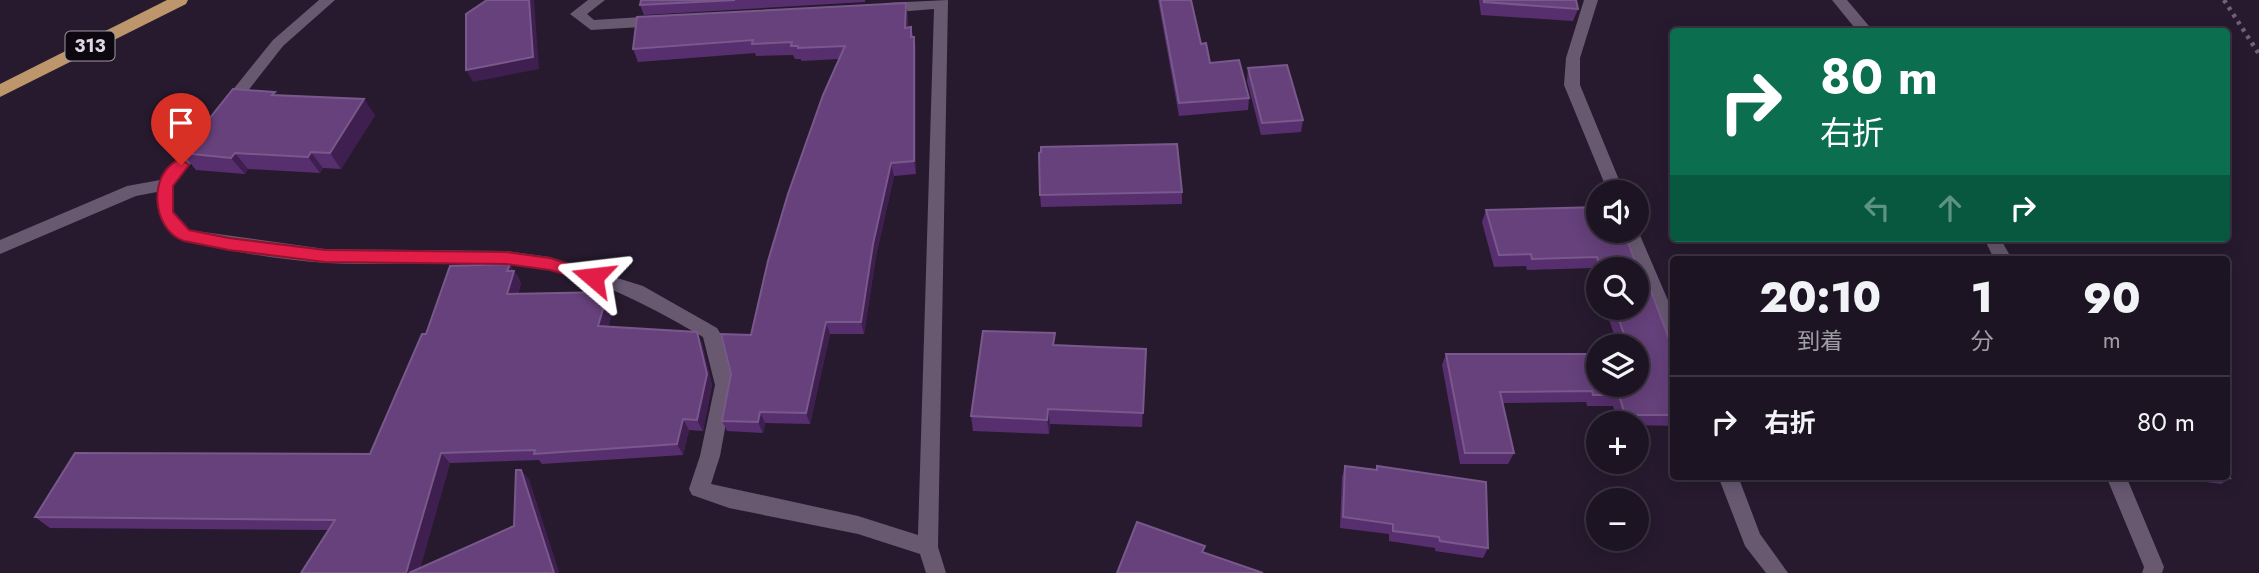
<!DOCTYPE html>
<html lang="ja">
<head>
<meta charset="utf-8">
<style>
	:root { --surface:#1d1423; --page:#251d2b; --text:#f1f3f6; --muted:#a09ea6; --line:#3b3341 }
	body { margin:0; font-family:Jost,"Noto Sans JP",sans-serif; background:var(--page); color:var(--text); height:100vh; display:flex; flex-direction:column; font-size:26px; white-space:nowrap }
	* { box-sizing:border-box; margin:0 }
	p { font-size:23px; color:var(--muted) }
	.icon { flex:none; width:38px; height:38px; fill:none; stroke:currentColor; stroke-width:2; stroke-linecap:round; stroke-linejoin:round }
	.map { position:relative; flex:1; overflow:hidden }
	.panel { position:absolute; left:1670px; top:256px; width:560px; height:224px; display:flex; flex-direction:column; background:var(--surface); border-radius:7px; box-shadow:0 4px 18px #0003,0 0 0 2px var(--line) }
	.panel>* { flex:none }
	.top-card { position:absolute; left:1670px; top:28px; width:560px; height:214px; border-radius:7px; box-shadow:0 4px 18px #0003,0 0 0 2px var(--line); background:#0b6e4f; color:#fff; overflow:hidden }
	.controls { position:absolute; left:1586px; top:180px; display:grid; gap:14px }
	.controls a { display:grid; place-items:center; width:63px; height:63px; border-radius:50%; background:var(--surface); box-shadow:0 4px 18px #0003,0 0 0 2px var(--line); font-size:35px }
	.pin { position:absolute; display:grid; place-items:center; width:60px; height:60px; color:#fff; margin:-72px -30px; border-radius:50% 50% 50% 0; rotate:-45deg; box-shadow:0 0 7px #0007 }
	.pin .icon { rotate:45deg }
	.me { position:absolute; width:77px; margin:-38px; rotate:287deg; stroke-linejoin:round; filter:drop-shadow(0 0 5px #0008) }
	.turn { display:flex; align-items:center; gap:24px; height:147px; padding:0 35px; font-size:32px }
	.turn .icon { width:91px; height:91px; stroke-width:2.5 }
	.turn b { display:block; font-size:49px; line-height:60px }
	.lanes { display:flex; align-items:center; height:66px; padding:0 35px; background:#0003; justify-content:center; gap:35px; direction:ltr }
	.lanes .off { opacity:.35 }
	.eta { display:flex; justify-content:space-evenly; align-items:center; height:119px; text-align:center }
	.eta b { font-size:42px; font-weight:800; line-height:49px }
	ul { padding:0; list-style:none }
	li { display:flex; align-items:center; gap:21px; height:91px; padding:0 35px; border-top:2px solid var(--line) }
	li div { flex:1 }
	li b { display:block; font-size:26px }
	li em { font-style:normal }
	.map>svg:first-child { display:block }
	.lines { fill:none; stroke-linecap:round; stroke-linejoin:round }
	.path { stroke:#6e6376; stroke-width:4.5; stroke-dasharray:3.5 5; stroke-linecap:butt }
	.service { fill:#685971; fill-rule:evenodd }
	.minor { fill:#685971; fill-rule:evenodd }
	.trunk { fill:#be966c; fill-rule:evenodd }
	.wall { fill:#582f6e }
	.shaded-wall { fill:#3e1f4f }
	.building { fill:#66417b; stroke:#79588b; stroke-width:2 }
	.route { fill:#e11d48; stroke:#92132f; stroke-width:2 }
	.labels { text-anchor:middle; stroke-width:5; stroke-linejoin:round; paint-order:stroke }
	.shield { fill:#0d0710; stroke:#9f98a4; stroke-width:2 }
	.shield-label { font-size:18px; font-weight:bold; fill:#ded6e4 }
</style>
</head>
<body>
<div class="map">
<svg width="2259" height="573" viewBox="0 0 2259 573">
	<rect width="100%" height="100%" fill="#271a2f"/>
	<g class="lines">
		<path class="path" d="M2224,0L2259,54"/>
		<g class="service">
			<path d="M1832,0H1847L1874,32H1858Z"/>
			<path d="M1984,238H2000L2012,259H1994Z"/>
			<path d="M2106,476H2126L2164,567L2162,573H2142L2144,567Z"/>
		</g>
		<g class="minor">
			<path d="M319,0H335L283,46L233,110H223L220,106L223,102L273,40Z"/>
			<path d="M588,0H605L587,14L594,20L658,16L665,21L658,26L591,30L570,14Z"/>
			<path d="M948,0L938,547L946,573H926L920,554L858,534L729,508L692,495L689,489L700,456L715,385L703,337C654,309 605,281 548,270C475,256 399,267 326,263C278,260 230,251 184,241C163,235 158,211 157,192L136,196L0,254V240L127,186L160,180L193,138H205L207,142L205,146L173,186L174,212L189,230L325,249L506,251L550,257L643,286L717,328L720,333L733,385L720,456L711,484L858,516L918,535L934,9L885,13L878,8L885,3Z"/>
			<path d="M1584,0H1598L1580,58V85L1624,192H1608L1564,85L1566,58Z"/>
			<path d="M1636,226L1673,312V341L1667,339L1664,334L1624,231H1636Z"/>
			<path d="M1718,476H1738L1760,534L1788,573H1766L1745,546Z"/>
		</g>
		<path class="trunk" d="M167,0H188L186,4L0,97V84Z"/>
	</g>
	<g class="wall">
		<path d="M641,0H865V2L644,15L640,5Z"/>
		<path d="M1158,0H1191L1201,44L1210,63L1249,98L1248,110L1179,116Z"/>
		<path d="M1479,0H1576L1578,9L1573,21L1481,15Z"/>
		<path d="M908,15V28L911,27L916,49V174L894,176L876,256L864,334H830L810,424L765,423L763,433L727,431L722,421L751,335L839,59L801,61V59H795L793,55L756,56L755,53L638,62L633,49Z"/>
		<path d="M1248,68L1303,120L1301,132L1261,135L1247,81Z"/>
		<path d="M278,95L375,115L341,169L323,168L320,173L248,169L245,174L196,170L182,153Z"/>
		<path d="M1182,192V204L1041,207L1040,195Z"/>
		<path d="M1598,207V231H1624L1643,283H1648L1668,336L1673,354V426L1636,425V424H1618L1613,406H1587L1586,402L1502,403L1514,453L1508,464H1460L1442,365L1446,354H1598V385H1636V346H1618L1605,308H1636V270H1598V287L1592,268L1527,270L1526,266L1494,267L1482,222L1486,210Z"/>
		<path d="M517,275L521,283L518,294L615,304L608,327L697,332L702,344L712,385L703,431L689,430L683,455L542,464L539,460L450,463L420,568L514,526L521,470L529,480L559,573H301L329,530L50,528L35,517L370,454L426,334Z"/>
		<path d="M1056,345L1146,349L1142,427L1050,424L1049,434L973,431L971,416Z"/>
		<path d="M1345,466L1376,470L1377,466L1488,548L1483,558L1435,551V548L1389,541V534L1340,528L1342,477Z"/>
		<path d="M2180,476H2226L2230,478L2221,484L2182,479Z"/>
	</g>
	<g class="shaded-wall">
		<path d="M529,0H534L539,69L473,82L466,70Z"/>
		<path d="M906,3L908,15L907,40L905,28Z"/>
		<path d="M914,37L916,49V174L914,161Z"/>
		<path d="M364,99L375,115L341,169L330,153Z"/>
		<path d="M311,152L323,168L320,173L308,157Z"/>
		<path d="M235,153L248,169L245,174L231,158Z"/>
		<path d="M891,163L894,176L876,256L864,334L861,322L873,244Z"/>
		<path d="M510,264L521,283L514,305L507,294V271Z"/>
		<path d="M608,292L615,304L605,338L598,326Z"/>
		<path d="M826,322L830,334L810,424L806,413Z"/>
		<path d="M697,332L702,344L712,385L703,431L697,420Z"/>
		<path d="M1048,409L1050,424L1049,434L1047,420Z"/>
		<path d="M760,412L765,423L763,433L758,422Z"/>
		<path d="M683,419L689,430L683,455L677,444Z"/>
		<path d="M441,453L450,463L419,573H406Z"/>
		<path d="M521,470L529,480L559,573H554Z"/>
	</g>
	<g class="building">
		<path d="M487,0H529L533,57L466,70V14Z"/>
		<path d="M641,0H735L640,5Z"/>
		<path d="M1160,0H1191L1201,44L1206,43L1210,63L1239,60L1249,98L1179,103Z"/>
		<path d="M1484,0H1576L1578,9L1484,2Z"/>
		<path d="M906,3L905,28L911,27V37H914V161L891,163L873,244L861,322H826L806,413L760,412L758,422L722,421L731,374L721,334L751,335L768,261L788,194L823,95L845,46L798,48V46H791L792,42L752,44L753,40L633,49L637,17Z"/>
		<path d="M1287,65L1303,120L1262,123L1248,68Z"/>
		<path d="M233,89L275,92L272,95L364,99L330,153L311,152L308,157L235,153L231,158L182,153Z"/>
		<path d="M1177,144L1182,192L1040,195L1039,153L1041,152V147Z"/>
		<path d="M1598,207V231H1624L1643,283H1648L1668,336L1673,354V415H1625L1619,395H1593L1592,391L1500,392L1514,453H1465L1446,354H1598V385H1636V346H1628L1615,308H1636V270H1601L1597,257L1532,259L1531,254L1499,255L1486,210Z"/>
		<path d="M510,264L507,271H514L507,294L608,292L598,326L697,332L707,374L697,420L683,419L677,444L534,454L535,450L441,453L406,573H301L335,520L35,517L75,453L370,454L422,334H426L450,266Z"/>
		<path d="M983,331L1055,333L1053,345L1146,349L1143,413L1048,409L1047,420L971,416Z"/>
		<path d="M1345,466L1377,470V466L1486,482L1488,548L1440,541L1439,537L1393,531V524L1343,517Z"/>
		<path d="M516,470H521L554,573H409L514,526Z"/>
		<path d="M2226,470L2230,478L2212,476H2226Z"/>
		<path d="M1137,522L1205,546L1202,552L1263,573H1117Z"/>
	</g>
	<path class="route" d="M181,159L189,165L173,186V212L189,230L229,238L325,250L506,252L550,258L599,273L601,277L593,283L550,270L506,264L325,262L229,250L184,241C151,230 147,171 181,159Z"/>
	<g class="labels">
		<rect class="shield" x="65.5" y="31.5" width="49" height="29" rx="5"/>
		<g class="shield-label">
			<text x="90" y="52">313</text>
		</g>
	</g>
</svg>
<div class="controls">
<a><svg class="icon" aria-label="sound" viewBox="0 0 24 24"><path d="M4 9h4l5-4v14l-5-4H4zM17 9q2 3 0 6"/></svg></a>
<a><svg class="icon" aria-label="search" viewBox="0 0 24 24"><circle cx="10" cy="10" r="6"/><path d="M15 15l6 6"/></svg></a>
<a><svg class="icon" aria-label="layers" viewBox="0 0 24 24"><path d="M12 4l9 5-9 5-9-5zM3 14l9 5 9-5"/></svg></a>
<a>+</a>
<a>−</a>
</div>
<div class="pin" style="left:181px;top:165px;background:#d93025"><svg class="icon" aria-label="arrive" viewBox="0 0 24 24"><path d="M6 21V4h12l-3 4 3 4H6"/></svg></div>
<svg class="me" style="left:593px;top:277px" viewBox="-20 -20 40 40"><path d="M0-17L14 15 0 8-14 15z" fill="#e11d48" stroke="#fff" stroke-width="4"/></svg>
<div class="top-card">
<div class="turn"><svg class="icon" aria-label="right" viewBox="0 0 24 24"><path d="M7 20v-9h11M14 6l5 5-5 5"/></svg><div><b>80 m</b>右折</div></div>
<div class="lanes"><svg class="icon off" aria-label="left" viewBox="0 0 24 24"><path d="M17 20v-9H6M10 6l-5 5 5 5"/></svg><svg class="icon off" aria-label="ahead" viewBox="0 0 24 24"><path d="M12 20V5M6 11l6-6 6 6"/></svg><svg class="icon" aria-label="right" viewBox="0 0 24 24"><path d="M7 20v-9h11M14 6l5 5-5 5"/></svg></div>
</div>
<section class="panel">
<div class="eta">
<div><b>20:10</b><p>到着</p></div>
<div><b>1</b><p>分</p></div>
<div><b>90</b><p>m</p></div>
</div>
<ul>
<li><svg class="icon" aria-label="right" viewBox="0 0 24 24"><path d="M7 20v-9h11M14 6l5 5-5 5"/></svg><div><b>右折</b></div><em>80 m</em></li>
</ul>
</section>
</div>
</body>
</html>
